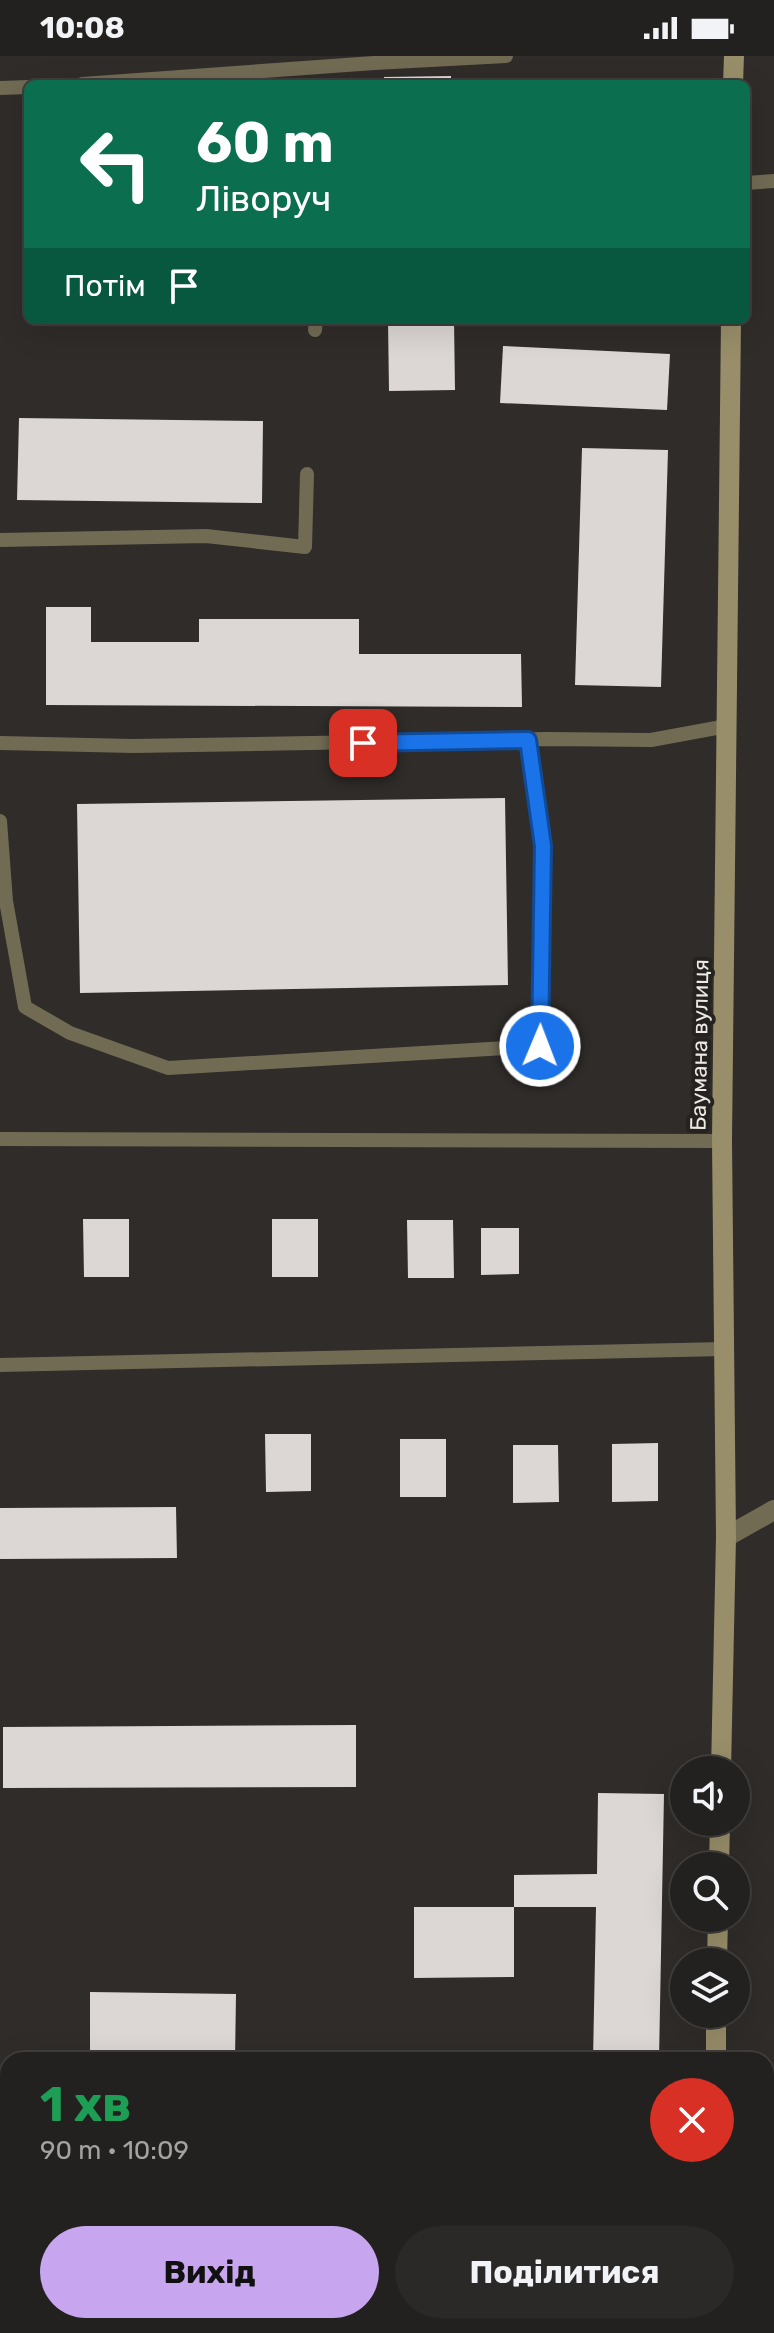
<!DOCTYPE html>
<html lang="uk">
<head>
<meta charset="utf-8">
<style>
	:root { --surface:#23211f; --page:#2b2928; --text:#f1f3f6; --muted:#a3a3a4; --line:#403e3d; --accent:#c7a6ef }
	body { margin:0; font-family:Rubik,sans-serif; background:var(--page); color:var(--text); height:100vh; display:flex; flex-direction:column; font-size:30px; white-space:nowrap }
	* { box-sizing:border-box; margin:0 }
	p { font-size:26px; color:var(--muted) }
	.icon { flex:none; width:44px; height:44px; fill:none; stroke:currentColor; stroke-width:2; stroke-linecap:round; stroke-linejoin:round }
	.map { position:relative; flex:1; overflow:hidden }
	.drawer { position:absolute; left:0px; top:1996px; width:774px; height:282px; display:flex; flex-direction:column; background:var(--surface); border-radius:24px 24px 0 0; box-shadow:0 8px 32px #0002,0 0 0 2px var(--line) }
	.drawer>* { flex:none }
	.banner { position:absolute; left:24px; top:24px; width:726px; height:244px; border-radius:12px; box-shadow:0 8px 32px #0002,0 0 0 2px var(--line); background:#0b6e4f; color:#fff; overflow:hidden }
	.controls { position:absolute; left:670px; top:1700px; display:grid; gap:16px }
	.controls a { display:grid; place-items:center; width:80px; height:80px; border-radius:50%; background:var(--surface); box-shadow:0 8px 32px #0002,0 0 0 2px var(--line); font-size:40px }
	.pin { position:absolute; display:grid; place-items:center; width:68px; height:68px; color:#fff; margin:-34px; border-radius:16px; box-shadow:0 4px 12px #0006 }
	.me { position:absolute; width:88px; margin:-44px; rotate:1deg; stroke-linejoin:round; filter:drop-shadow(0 0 6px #0008) }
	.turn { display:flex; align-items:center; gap:28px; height:168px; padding:0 40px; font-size:36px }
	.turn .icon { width:104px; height:104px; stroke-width:2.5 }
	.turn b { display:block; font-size:56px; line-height:68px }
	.then { display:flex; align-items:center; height:76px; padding:0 40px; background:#0003; gap:16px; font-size:30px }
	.round { display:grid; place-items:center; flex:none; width:84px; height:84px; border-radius:42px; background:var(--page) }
	.headline { display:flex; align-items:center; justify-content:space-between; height:136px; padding:0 40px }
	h1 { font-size:48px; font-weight:700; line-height:60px; color:#1e9e55 }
	.button { display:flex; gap:16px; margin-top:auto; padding:16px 40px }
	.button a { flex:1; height:92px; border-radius:48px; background:var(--accent); color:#111; font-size:32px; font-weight:700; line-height:92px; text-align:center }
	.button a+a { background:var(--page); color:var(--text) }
	.status { display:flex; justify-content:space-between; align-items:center; height:56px; padding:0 40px; background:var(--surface); direction:ltr }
	.status svg { height:22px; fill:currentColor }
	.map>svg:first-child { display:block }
	.building { fill:#dcd7d4 }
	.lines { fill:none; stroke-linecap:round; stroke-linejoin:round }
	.service { stroke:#716b54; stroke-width:14 }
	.tertiary { stroke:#716b54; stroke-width:20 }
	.secondary { stroke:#988e69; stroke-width:20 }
	.route-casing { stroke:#114b97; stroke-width:20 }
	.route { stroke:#1a73e8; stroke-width:14 }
	.labels { text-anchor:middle; stroke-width:8; stroke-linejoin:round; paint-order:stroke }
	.street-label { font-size:22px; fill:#eceae7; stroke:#25221f }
</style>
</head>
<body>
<div class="status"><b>10:08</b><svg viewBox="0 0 49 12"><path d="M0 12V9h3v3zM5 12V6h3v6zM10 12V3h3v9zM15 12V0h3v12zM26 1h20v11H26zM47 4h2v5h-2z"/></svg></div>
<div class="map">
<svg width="774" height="2277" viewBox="0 0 774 2277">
	<rect width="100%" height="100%" fill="#2f2c29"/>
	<g class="building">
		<path d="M451,20V28H384V21Z"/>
		<path d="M388,264H454L455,334L389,335Z"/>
		<path d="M503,290L670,298L667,354L500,347Z"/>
		<path d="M19,362L263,365L262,447L17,444Z"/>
		<path d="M582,392L668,394L661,631L575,629Z"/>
		<path d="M46,551H91V586H199V563H359V598H521L522,651L46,649Z"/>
		<path d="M505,742L508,929L80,937L77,748Z"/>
		<path d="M83,1163H129V1221H84Z"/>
		<rect x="272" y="1163" width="46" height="58"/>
		<path d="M407,1164H453L454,1222H408Z"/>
		<path d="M481,1172H519V1218L481,1219Z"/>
		<path d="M265,1378H311V1435L266,1436Z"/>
		<rect x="400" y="1383" width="46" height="58"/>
		<path d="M658,1387V1445L612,1446V1388Z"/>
		<path d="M513,1389H558L559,1446L513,1447Z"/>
		<path d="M176,1451L177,1502L0,1503V1452Z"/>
		<path d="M356,1669V1731L3,1732V1671Z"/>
		<path d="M598,1737L664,1738L659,2004H593L596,1851H514V1819L597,1818Z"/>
		<path d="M414,1851H514V1921L414,1922Z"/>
		<path d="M90,1936L236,1938L235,2004H90Z"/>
		<path d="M595,2270H655V2277H573V2274H595Z"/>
	</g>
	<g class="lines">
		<g class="service">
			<path d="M82,28L374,7L506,0"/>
			<path d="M0,32L28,31"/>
			<path d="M746,127L774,125"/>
			<path d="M315,274L316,264"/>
			<path d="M0,484L206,480L305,491L307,418"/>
			<path d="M0,687L133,690L546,683L651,684L727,670"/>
			<path d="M0,765L6,845L25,951L70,977L168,1012L540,990L543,790L528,684"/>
			<path d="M0,1083L722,1085"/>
			<path d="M0,1309L724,1293"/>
			<path d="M766,2076H774"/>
			<path d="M5,2277L8,2089"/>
			<path d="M375,2277L376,2270"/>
		</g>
		<path class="tertiary" d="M726,1481L774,1454"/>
		<g class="secondary">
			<path d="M733,28L734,0"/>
			<path d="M721,1714L726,1481L722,1085L731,264"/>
			<path d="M719,1810L720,1766"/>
			<path d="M717,1906L718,1862"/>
			<path d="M716,2004V1958"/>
			<path d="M710,2277L711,2270"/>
		</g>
	</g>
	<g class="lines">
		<defs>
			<path id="route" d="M363,687L528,684L543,790L540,990"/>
		</defs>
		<use href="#route" class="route-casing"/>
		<use href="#route" class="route"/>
	</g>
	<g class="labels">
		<g class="street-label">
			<text transform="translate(699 989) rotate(-89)" y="8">Баумана вулиця</text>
		</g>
	</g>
</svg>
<div class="controls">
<a><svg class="icon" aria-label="sound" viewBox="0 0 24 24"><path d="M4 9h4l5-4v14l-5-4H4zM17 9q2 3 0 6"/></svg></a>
<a><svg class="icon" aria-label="search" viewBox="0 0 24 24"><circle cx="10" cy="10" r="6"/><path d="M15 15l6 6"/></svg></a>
<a><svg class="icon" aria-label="layers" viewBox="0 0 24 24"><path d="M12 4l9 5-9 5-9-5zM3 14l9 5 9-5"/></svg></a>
</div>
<div class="pin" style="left:363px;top:687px;background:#d93025"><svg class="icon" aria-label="arrive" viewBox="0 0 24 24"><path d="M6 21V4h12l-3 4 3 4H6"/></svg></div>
<svg class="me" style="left:540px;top:990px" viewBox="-20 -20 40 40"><circle r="17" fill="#1a73e8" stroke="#fff" stroke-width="3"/><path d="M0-11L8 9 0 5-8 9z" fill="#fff"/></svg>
<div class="banner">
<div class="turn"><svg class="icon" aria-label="left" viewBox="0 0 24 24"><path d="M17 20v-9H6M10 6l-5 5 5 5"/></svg><div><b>60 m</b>Ліворуч</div></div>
<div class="then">Потім<svg class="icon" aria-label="arrive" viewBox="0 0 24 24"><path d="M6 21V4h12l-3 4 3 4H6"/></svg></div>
</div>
<section class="drawer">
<div class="headline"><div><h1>1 хв</h1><p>90 m · 10:09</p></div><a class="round" style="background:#d93025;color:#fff"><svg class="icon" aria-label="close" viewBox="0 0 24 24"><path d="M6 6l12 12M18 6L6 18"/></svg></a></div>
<div class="button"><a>Вихід</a><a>Поділитися</a></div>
</section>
</div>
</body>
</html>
